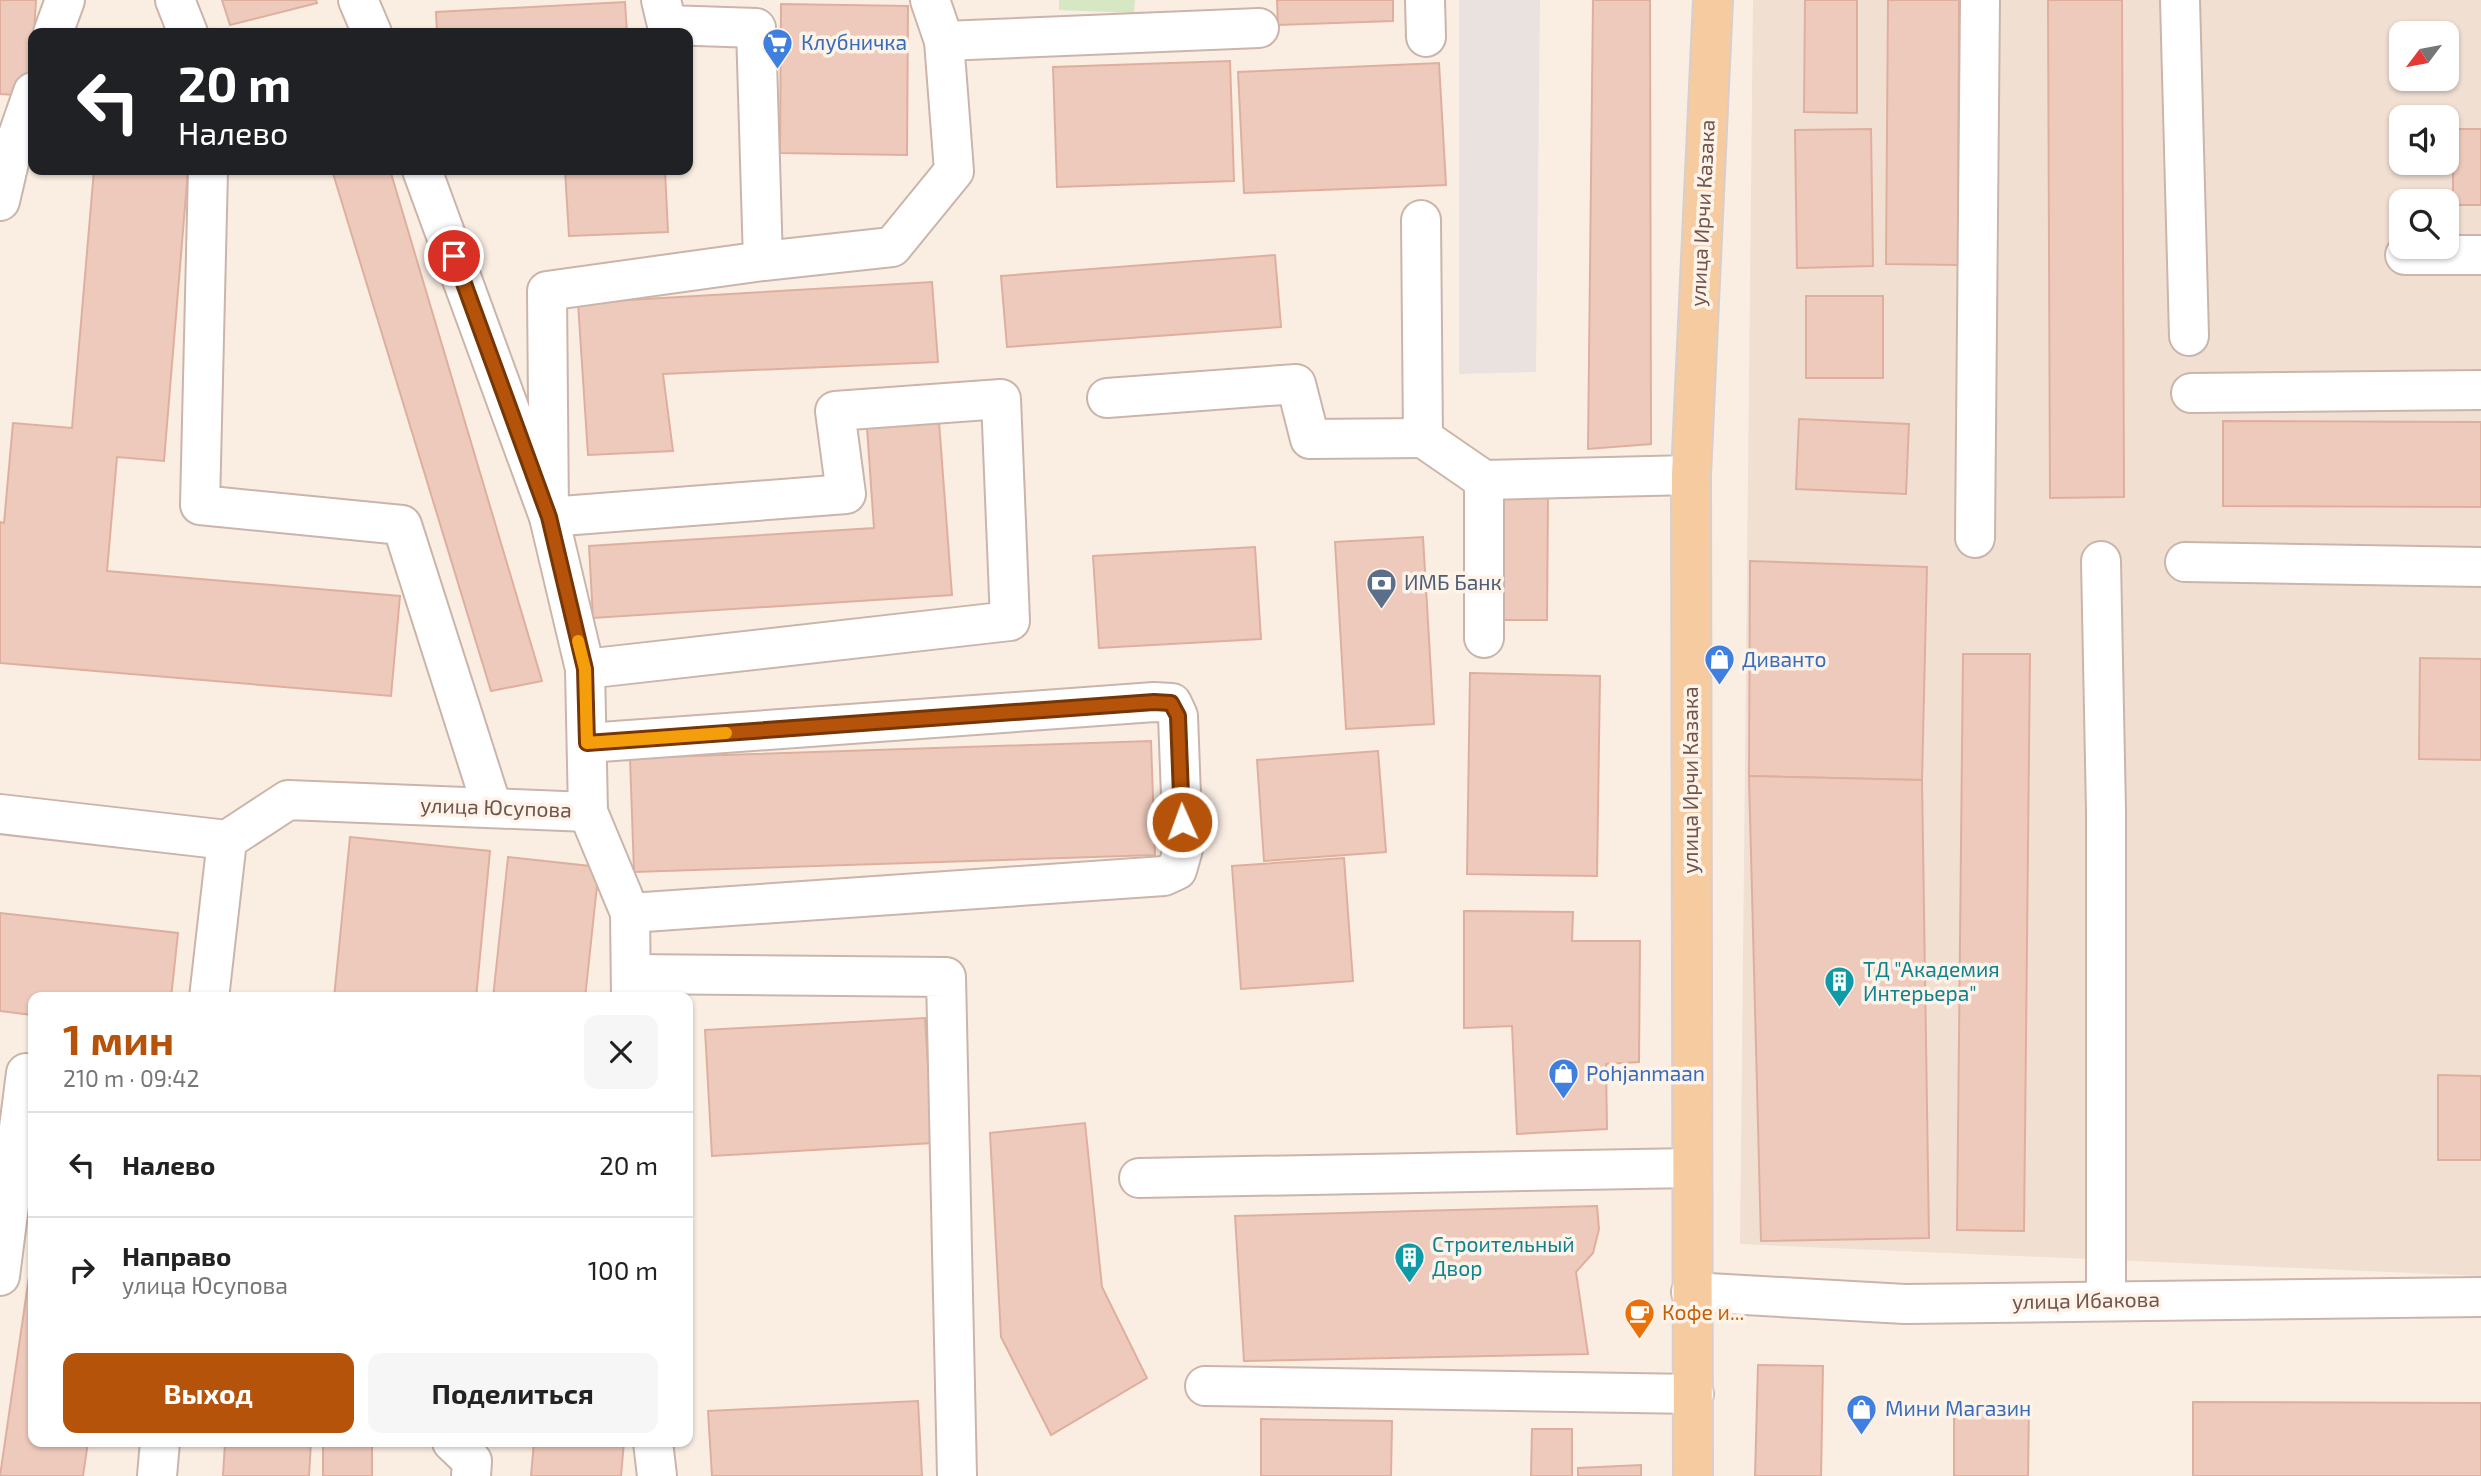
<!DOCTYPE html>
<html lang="ru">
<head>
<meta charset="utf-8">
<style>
	:root { --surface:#fff; --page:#f6f6f6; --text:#222; --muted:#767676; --line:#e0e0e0; --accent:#b45309 }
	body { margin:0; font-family:"Exo 2",sans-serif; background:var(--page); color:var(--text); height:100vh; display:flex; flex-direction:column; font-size:26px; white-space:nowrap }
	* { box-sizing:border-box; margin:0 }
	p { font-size:23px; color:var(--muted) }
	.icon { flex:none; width:38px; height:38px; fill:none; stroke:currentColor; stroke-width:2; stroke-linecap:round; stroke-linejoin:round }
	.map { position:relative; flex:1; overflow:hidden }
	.details { position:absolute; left:28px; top:992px; width:665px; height:455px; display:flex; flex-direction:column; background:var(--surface); border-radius:14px; box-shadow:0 2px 5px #0004 }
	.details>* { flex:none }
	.banner { position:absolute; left:28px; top:28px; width:665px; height:147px; border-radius:14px; box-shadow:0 2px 5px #0004; background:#202124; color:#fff; overflow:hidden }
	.needle { width:46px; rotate:238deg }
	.buttons { position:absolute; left:2389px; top:21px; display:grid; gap:14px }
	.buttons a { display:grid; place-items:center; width:70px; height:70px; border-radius:14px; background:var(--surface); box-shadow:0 2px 5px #0004; font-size:35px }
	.pin { position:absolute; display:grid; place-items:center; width:60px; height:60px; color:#fff; margin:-30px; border:4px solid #fff; border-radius:50%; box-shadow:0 2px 7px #0007 }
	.me { position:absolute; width:77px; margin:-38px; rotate:358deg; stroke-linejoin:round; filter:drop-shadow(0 0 5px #0008) }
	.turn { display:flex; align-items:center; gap:24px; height:147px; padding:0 35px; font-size:32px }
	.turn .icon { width:91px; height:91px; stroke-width:2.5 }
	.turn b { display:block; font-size:49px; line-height:60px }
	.round { display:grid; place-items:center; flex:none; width:74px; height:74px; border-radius:14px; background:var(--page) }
	.head { display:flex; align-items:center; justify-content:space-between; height:119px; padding:0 35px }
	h1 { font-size:42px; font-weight:700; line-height:52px; color:var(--accent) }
	.cta { display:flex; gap:14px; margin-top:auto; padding:14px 35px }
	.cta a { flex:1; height:80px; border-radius:14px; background:var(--accent); color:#fff; font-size:28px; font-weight:700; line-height:80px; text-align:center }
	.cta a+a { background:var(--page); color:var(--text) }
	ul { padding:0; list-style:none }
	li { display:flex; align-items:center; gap:21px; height:105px; padding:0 35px; border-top:2px solid var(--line) }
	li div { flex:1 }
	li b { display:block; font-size:26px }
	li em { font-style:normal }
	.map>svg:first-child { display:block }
	.residential { fill:#f1dfd2; fill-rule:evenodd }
	.industrial { fill:#eae2de }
	.green { fill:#d6e7c3 }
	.building { fill:#eecabc; stroke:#dfaf9e; stroke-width:2 }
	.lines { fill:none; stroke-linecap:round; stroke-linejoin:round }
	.minor-casing { stroke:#cbb5aa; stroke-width:42 }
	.major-casing { stroke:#d7cfcd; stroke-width:42 }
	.minor { stroke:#fff; stroke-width:38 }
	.major { stroke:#f5cb9f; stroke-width:38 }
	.route-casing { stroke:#753606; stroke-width:18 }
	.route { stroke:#b45309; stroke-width:12 }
	.slow { stroke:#f59e0b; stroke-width:12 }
	.labels { text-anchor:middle; stroke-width:7; stroke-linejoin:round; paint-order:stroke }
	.shop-label { font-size:21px; fill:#366cbe; stroke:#fef3e9; text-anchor:start }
	.street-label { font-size:21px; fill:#71544b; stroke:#fef3e9 }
	.service-label { font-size:21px; fill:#4e5e75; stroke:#fef3e9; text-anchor:start }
	.culture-label { font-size:21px; fill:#0d838f; stroke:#fef3e9; text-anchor:start }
	.food-label { font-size:21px; fill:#c56008; stroke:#fef3e9; text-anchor:start }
</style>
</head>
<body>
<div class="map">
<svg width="2481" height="1476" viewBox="0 0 2481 1476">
	<rect width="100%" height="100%" fill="#faeee3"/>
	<path class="residential" d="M1753,0H2481V1276L1740,1244ZM2401,33H2446V79H2401ZM2401,117H2446V163H2401ZM2401,201H2446V247H2401Z"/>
	<path class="industrial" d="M1459,0H1540L1536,372L1459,374Z"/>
	<path class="green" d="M1059,0H1135L1134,13L1059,10Z"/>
	<g class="building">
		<path d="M0,0H36L30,96L0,94Z"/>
		<path d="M222,0H316L317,3L230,25Z"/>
		<path d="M1277,0H1393V21L1278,25Z"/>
		<path d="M1593,0H1650L1651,444L1588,449Z"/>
		<path d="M1805,0H1857V113L1804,112Z"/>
		<path d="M1888,0H1959L1958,265L1886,264Z"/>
		<path d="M2048,0H2122L2124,497L2050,498Z"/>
		<path d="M625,2L627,33H437L436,12Z"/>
		<path d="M781,4L908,6L907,155L780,153Z"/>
		<path d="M1230,61L1234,181L1057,187L1053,67Z"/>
		<path d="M1439,63L1446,185L1244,193L1238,72Z"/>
		<path d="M1871,129L1873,266L1797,268L1795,130Z"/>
		<rect x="2453" y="129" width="28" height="76"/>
		<path d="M94,170H188L164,461L117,457L107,571L400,596L391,696L0,663V522L4,523L13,423L72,428Z"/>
		<path d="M332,170H390L542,681L491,691Z"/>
		<path d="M565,170H665L668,232L569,236Z"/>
		<path d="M1275,255L1281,327L1007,347L1001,276Z"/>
		<path d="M932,282L938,362L663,374L673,451L588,455L578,303Z"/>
		<rect x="1806" y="296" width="77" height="82"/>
		<path d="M1799,419L1909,424L1906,494L1796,489Z"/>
		<path d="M2223,421L2481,422V507L2223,506Z"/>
		<path d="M939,422L952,595L593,618L589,546L874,528L867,428Z"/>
		<path d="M1499,497H1548L1547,620H1498Z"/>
		<path d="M1423,537L1434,724L1346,729L1335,542Z"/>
		<path d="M1255,547L1261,639L1099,648L1093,556Z"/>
		<path d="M1750,561L1927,567L1922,780L1749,776Z"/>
		<path d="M1963,654H2030L2024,1231L1957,1230Z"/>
		<path d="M2420,658L2481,659V760L2419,759Z"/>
		<path d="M1470,673L1600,676L1597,876L1467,874Z"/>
		<path d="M1151,741L1155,855L634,872L630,758Z"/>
		<path d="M1378,751L1386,852L1264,861L1257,760Z"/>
		<path d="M1749,776L1922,780L1929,1238L1761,1241Z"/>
		<path d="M350,837L490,851L476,998H334Z"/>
		<path d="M508,857L599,867L585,998H493Z"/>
		<path d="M1344,858L1353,981L1241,989L1232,866Z"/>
		<path d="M1464,911L1573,912L1572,941H1640L1639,1062L1606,1064L1607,1129L1517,1134L1512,1026L1464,1028Z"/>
		<path d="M0,913L178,933L171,998H33V1015L0,1011Z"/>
		<path d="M925,1018L933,1143L712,1156L705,1030Z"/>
		<path d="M2438,1075L2481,1076V1160H2438Z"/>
		<path d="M1085,1123L1102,1287L1147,1378L1051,1435L1001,1337L990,1133Z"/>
		<path d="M1597,1206L1599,1229L1593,1253L1576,1272L1588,1354L1244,1361L1235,1216Z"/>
		<path d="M33,1249V1442H88L83,1476H0Z"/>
		<path d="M1758,1365L1823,1366L1821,1476H1755Z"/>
		<path d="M918,1401L922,1476H712L708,1411Z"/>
		<path d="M2193,1402L2481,1403V1476H2193Z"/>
		<path d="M2029,1406L2028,1476H1954V1407Z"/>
		<path d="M1261,1419L1392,1421L1391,1476H1261Z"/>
		<path d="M1532,1429H1572V1476H1531Z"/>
		<path d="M225,1442H311L309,1476H223Z"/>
		<rect x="323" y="1442" width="49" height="34"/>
		<path d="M534,1442H624L621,1476H531Z"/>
		<path d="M1641,1465V1476H1578V1468Z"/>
	</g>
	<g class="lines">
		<defs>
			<g id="minor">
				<path d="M175,0L188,33"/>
				<path d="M358,0L372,33"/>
				<path d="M1425,0L1426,37"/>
				<path d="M2180,0L2189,336"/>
				<path d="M53,33L65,0"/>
				<path d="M944,41L1259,28"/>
				<path d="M208,170L200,505L402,525L492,807"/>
				<path d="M422,170L549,517L585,669L588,812L630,913L631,998"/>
				<path d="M0,201L10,158L33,92"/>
				<path d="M1421,220L1423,438L1484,480V638"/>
				<path d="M2405,255H2481"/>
				<path d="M763,261L892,247L954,171L944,41L930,0"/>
				<path d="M2191,393L2481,390"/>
				<path d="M1107,398L1296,384L1310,439L1423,438"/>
				<path d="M1484,480L1691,475"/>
				<path d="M1975,538L1980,0"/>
				<path d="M2101,561L2106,811V1301"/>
				<path d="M2185,562L2481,567"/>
				<path d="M585,669L1010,621L1001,399L835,411L846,494L549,517L547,291L763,261L756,28L667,25L661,0"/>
				<path d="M587,743L1154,702L1172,703L1178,716L1183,849L1177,870L1164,876L630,913"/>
				<path d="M0,814L227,840L288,800L588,812"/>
				<path d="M631,974L946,977L957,1476"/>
				<path d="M209,998L227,840"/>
				<path d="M1139,1178L1692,1168"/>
				<path d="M0,1276L26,1073L33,1074"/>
				<path d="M1691,1292L1905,1304L2481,1297"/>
				<path d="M1205,1386L1694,1394"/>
				<path d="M452,1442L472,1461L471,1476"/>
				<path d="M653,1442L657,1476"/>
				<path d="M157,1476L160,1442"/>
			</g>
			<path id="major" d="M1693,1476L1691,475L1713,0"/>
		</defs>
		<use href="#minor" class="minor-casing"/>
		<use href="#major" class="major-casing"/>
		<use href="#minor" class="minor"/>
		<use href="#major" class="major"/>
	</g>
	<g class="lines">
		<defs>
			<path id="route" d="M454,256L549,517L585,669L587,743L1154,702L1171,703L1178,716L1182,822"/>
		</defs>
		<use href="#route" class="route-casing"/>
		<use href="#route" class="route"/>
		<path class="slow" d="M578,641L585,669L587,743L726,733"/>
	</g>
	<defs>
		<symbol id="supermarket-pin" viewBox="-11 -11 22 30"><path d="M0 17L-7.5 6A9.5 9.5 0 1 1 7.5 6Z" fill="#3f7fe0" stroke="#fef3e9"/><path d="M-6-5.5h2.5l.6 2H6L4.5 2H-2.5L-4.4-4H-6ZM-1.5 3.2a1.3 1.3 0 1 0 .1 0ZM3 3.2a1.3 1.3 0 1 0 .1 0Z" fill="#fff"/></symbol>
		<symbol id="bank-pin" viewBox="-11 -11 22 30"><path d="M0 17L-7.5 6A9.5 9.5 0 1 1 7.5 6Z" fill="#5c6f8a" stroke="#fef3e9"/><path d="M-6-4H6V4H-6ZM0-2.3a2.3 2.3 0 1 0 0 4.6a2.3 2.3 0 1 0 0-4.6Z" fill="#fff"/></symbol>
		<symbol id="shop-pin" viewBox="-11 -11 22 30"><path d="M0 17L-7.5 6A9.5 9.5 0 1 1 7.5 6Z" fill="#3f7fe0" stroke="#fef3e9"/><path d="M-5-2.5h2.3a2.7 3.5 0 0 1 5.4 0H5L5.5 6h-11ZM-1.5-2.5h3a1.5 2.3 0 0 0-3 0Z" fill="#fff"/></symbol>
		<symbol id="building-pin" viewBox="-11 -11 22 30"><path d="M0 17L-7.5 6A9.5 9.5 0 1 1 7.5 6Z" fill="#0f9aa8" stroke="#fef3e9"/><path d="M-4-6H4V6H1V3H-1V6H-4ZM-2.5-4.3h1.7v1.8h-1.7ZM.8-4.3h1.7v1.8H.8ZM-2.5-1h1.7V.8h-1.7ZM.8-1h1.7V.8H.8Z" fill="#fff"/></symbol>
		<symbol id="cafe-pin" viewBox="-11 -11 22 30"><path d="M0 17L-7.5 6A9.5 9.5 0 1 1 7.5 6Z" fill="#e8710a" stroke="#fef3e9"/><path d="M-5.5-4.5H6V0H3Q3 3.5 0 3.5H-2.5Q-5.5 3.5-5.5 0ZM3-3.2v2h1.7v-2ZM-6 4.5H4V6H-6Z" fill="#fff"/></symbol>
	</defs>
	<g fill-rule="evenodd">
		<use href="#supermarket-pin" x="760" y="26" width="35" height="47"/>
		<use href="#bank-pin" x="1364" y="566" width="35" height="47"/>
		<use href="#shop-pin" x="1702" y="642" width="35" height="47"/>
		<use href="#building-pin" x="1822" y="964" width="35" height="47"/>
		<use href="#shop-pin" x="1546" y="1056" width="35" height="47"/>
		<use href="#building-pin" x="1392" y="1240" width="35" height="47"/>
		<use href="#cafe-pin" x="1622" y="1296" width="35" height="47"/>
		<use href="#shop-pin" x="1844" y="1392" width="35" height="47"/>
	</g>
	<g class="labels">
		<g class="shop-label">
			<text x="801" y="50">Клубничка</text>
			<text x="1742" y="667">Диванто</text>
			<text x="1586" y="1081">Pohjanmaan</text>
			<text x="1885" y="1416">Мини Магазин</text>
		</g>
		<g class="street-label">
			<text transform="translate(1703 213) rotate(-87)" y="7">улица Ирчи Казака</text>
			<text transform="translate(1691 780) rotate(-90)" y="7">улица Ирчи Казака</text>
			<text transform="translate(496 808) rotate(2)" y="7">улица Юсупова</text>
			<text transform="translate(2086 1301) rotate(-1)" y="7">улица Ибакова</text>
		</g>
		<g class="service-label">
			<text x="1404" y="590">ИМБ Банк</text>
		</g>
		<g class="culture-label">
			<text x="1863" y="977">ТД "Академия<tspan x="1863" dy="24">Интерьера"</tspan></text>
			<text x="1432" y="1252">Строительный<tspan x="1432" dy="24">Двор</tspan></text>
		</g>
		<g class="food-label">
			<text x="1662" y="1320">Кофе и...</text>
		</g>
	</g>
</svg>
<div class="buttons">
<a><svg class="needle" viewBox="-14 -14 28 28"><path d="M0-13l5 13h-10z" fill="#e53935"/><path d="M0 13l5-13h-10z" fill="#767676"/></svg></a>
<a><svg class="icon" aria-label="sound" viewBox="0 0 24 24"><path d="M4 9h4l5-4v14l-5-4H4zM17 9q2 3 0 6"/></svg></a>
<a><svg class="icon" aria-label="search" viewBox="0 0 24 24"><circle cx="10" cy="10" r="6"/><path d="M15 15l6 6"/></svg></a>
</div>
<div class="pin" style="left:454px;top:256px;background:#d93025"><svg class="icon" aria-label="arrive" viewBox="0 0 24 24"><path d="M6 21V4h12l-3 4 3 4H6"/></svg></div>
<svg class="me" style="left:1182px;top:822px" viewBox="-20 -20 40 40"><circle r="17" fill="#b45309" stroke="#fff" stroke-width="3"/><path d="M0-11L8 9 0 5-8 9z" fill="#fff"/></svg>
<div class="banner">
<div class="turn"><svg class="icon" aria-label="left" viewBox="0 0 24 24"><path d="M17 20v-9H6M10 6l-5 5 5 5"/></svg><div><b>20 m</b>Налево</div></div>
</div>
<section class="details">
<div class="head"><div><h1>1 мин</h1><p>210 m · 09:42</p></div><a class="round"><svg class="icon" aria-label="close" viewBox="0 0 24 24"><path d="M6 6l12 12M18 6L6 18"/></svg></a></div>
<ul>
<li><svg class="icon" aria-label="left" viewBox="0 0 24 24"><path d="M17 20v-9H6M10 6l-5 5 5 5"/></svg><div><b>Налево</b></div><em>20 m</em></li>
<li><svg class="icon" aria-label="right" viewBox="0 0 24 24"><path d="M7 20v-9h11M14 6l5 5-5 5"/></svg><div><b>Направо</b><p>улица Юсупова</p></div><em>100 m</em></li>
</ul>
<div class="cta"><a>Выход</a><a>Поделиться</a></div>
</section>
</div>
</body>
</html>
